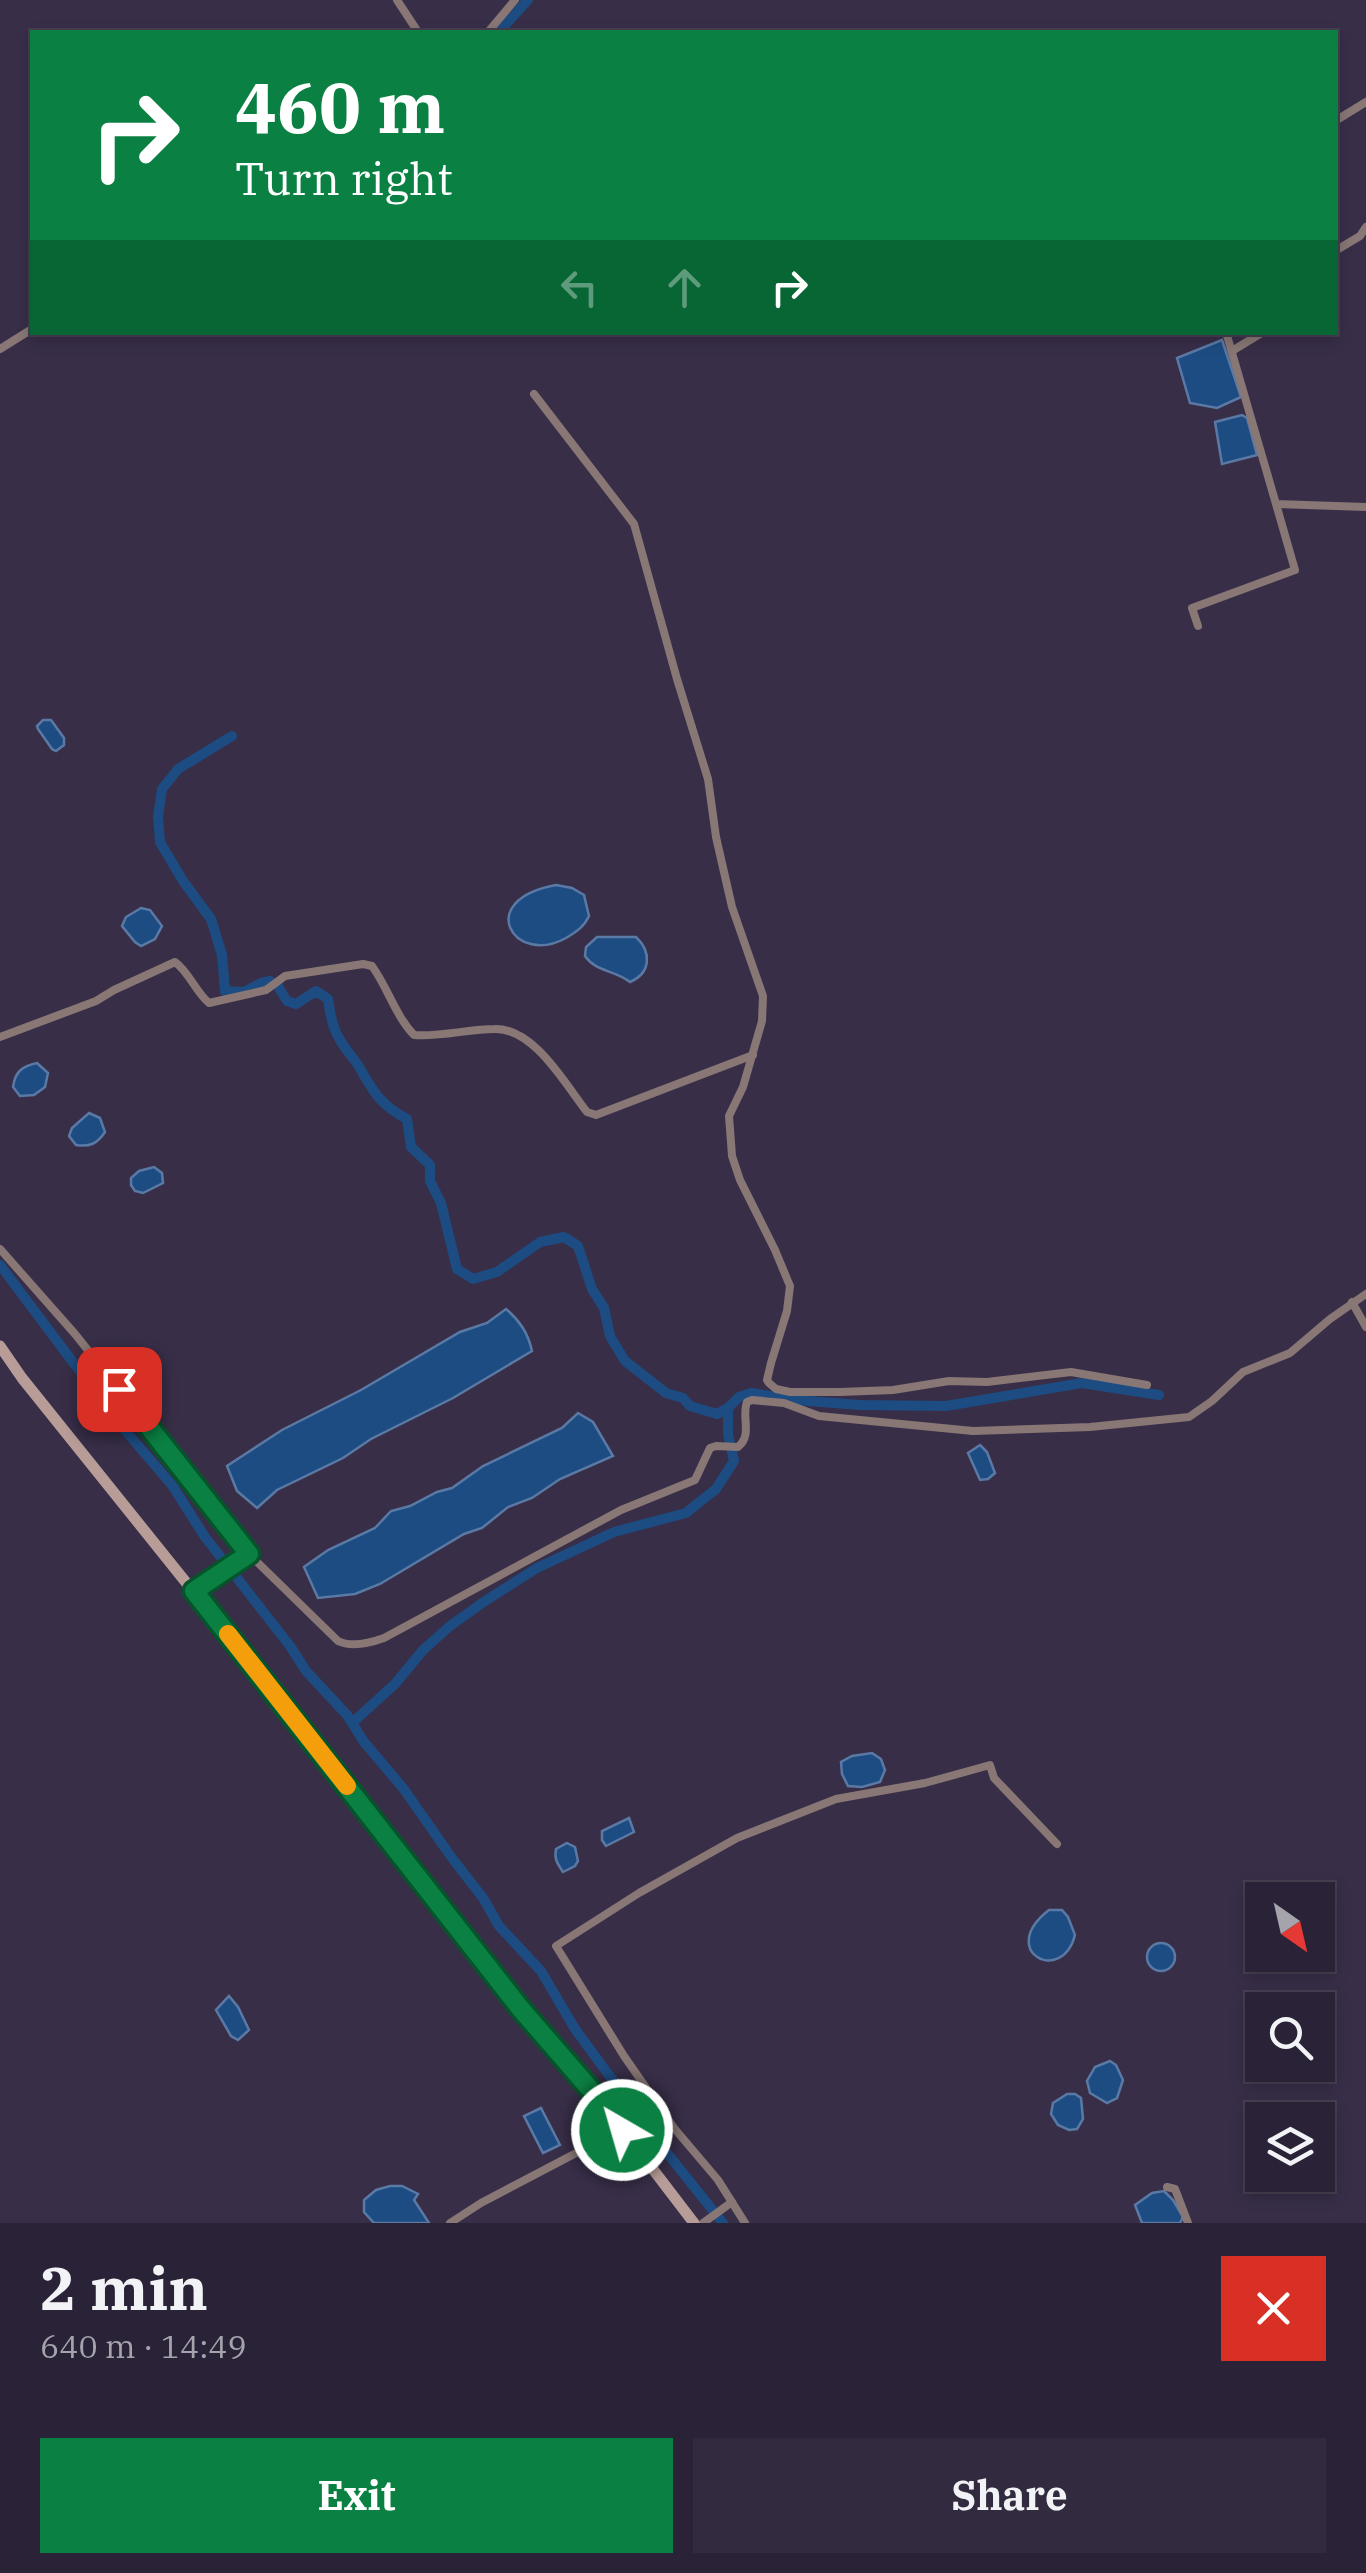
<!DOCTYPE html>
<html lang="en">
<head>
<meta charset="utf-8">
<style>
	:root { --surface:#2a2236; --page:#322a3e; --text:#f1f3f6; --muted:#a5a4ad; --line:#463f51; --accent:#0b8043 }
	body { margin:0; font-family:"IBM Plex Serif",serif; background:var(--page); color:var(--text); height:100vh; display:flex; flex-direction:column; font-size:38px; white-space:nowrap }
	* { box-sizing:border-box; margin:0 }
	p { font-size:32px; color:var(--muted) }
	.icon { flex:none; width:55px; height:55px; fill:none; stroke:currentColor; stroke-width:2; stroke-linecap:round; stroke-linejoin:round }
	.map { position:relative; height:2223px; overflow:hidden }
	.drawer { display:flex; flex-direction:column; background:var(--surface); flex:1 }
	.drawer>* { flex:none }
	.guide { position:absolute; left:30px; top:30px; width:1308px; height:305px; border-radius:0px; box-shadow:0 5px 15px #0003,0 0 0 2px var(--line); background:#0b8043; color:#fff; overflow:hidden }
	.needle { width:65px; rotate:146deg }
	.controls { position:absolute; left:1245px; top:1882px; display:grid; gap:20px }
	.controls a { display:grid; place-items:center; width:90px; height:90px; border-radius:0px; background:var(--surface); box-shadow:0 5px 15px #0003,0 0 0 2px var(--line); font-size:50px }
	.pin { position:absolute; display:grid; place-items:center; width:85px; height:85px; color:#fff; margin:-42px; border-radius:20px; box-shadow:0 5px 15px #0006 }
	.me { position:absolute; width:110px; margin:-55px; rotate:322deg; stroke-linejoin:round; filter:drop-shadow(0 0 8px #0008) }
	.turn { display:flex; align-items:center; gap:35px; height:210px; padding:0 40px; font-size:45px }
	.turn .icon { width:130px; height:130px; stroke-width:2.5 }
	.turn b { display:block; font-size:70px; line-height:85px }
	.lanes { display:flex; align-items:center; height:95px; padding:0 40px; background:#0003; justify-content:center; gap:50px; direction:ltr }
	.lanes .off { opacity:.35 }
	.round { display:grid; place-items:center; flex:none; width:105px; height:105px; border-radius:0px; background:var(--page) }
	.overview { display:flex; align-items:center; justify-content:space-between; height:170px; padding:0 40px }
	h1 { font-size:60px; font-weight:700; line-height:75px }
	.button { display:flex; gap:20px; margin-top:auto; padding:20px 40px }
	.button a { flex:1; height:115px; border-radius:0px; background:var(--accent); color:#fff; font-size:40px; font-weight:700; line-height:115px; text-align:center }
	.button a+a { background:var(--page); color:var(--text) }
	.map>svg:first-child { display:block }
	.water { fill:#1d4c82; stroke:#5a79a4; stroke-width:2.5 }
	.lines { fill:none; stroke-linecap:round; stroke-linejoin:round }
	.canal { stroke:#1d4c82; stroke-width:10 }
	.street { stroke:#887774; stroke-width:8 }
	.secondary { stroke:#b79c97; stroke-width:11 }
	.route-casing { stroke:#07532c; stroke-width:25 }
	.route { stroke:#0b8043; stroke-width:18 }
	.slow { stroke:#f59e0b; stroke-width:18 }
</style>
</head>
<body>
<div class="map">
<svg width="1366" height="2223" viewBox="0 0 1366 2223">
	<rect width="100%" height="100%" fill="#382e48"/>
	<g class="water">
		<path d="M1222,340L1241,397L1217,408L1190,403L1177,358Z"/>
		<path d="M1242,415L1247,418L1257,455L1222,464L1215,422Z"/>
		<path d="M43,720H51L64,738V745L56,751L52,749L38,729L37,726Z"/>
		<path d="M556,885L572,888L584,895L589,916C584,927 576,932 566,938C514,967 473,900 556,885Z"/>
		<path d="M141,908L150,910L162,926L155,939L141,946L135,942L122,926L126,917Z"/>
		<path d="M597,937H636C652,952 651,973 630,982C615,970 596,972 585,956L586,947Z"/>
		<path d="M37,1063L48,1073L45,1087L34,1095L20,1096L13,1087C15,1072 22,1066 37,1063Z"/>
		<path d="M89,1113L100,1118L105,1132C97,1144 90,1147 76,1145L69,1136L72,1128Z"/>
		<path d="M154,1167L162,1173L163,1183L143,1193L135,1191L131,1185V1178L139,1171Z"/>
		<path d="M506,1309C520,1321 528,1333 532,1351L453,1398L371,1439L343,1458L277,1490L257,1508L237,1491L227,1466L282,1430L361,1390L460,1332L487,1323Z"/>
		<path d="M578,1413L593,1422L613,1456L560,1479L532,1498L508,1507L482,1528L464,1534L380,1584L355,1594L318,1598L304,1567L328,1550L375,1528L391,1511L410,1506L437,1492L452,1488L483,1466L562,1428Z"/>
		<path d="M980,1445L987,1452L995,1473L988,1479L980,1480L968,1453Z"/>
		<path d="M872,1753L881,1759L885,1770L880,1782L862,1787L848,1786L842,1774L841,1762L852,1756Z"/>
		<path d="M629,1818L634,1832L606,1846L602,1840V1831Z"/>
		<path d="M567,1843L575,1847L578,1861L575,1866L563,1872C557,1863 554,1859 556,1849Z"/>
		<path d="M1049,1910H1062L1068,1917L1075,1935C1062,1986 996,1951 1049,1910Z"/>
		<circle cx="1161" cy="1957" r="14"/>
		<path d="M229,1996L238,2007L249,2030L238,2040L231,2036L216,2010Z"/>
		<path d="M1110,2061L1116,2065L1123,2080L1117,2098L1107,2103L1090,2093L1087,2081L1095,2067Z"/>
		<path d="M1067,2094H1075L1081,2098L1083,2119L1077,2129L1069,2130L1058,2125L1051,2114L1053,2103Z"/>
		<path d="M541,2108L560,2145L543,2153L524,2116Z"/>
		<path d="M390,2186H402L418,2194L414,2200L429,2223H374L364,2212V2200L376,2190Z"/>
		<path d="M1164,2191L1173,2200L1183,2217L1180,2223H1142L1135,2205L1152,2193Z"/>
	</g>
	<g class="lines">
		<g class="canal">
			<path d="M499,32L528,0"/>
			<path d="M232,736L178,769L162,789L158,817L160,842L183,881L211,919L222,955L225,991L244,992L261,983L270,981"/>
			<path d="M276,983L287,1001L296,1004L316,991L328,999C330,1012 332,1027 339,1038C344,1048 352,1056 358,1065C373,1091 379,1104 407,1119L411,1147L430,1165V1181L441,1203L457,1269L473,1279L497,1272L540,1242L564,1237L578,1246L592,1289L604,1308L610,1336L625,1361L666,1393L683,1398L690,1406L717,1414L728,1408L739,1397L751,1393L795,1400L860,1405L946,1406L1082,1383L1159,1395"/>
			<path d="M0,1265L117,1421L172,1485L205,1537L290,1646L306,1671L347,1715L364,1742L403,1788L452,1858L483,1898L499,1926L541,1971L575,2029L659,2143L723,2223"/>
			<path d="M352,1723L395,1684L423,1650L450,1626L485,1601L537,1568L614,1532L686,1513L716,1489L734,1461L728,1434V1408"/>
		</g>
		<g class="street">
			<path d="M397,0L418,32"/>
			<path d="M488,32L515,0"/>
			<path d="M1335,121L1366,102"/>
			<path d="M1335,251L1360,236L1366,227"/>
			<path d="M1226,332L1276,504L1366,507"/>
			<path d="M0,349L32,329"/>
			<path d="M1232,351L1263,332"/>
			<path d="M534,394L634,524L677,679L708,779L716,837L732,907L763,996L762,1021L743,1087L729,1116L732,1156L740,1180L775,1250L790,1286L787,1311L771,1363L767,1380L769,1383L776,1389L790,1392H840L893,1390L949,1381L987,1382L1071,1372L1147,1385"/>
			<path d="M1198,626L1192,608L1295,570L1276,504"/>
			<path d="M0,1037L96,1001L114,990L175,962C189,972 195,991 209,1003L266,990L285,976L363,964L372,966C388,988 395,1015 414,1035C442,1037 468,1029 495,1029C534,1028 565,1084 587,1112L596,1115L753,1055"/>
			<path d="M0,1249L75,1334L252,1557L338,1641C352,1648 370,1643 384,1638L621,1510L695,1480L710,1448L716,1446L738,1447C753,1435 741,1417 747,1402L752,1400L784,1403L819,1416L973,1431L1090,1427L1189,1417L1212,1401L1243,1372L1290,1353L1330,1319L1366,1294"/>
			<path d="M1352,1302L1366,1327"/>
			<path d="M194,1591L249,1553"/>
			<path d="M1167,2187L1175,2189L1188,2223"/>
			<path d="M450,2223L481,2203L622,2129"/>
			<path d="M703,2223L732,2202"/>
			<path d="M745,2223L718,2180L674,2128L624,2056L556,1946L639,1893L737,1838L836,1799L925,1783L990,1765L994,1778L1057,1844"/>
		</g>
		<path class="secondary" d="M0,1346L22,1378L217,1621L520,2008L603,2104L694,2223"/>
	</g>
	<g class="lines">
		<defs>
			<path id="route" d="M119,1389L249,1554L194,1591L520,2008L603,2104L622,2130"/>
		</defs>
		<use href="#route" class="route-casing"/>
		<use href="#route" class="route"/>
		<path class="slow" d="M228,1634L347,1786"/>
	</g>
</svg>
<div class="controls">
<a><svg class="needle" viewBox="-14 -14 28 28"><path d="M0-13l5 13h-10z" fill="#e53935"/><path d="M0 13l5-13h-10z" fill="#a5a4ad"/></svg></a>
<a><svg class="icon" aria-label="search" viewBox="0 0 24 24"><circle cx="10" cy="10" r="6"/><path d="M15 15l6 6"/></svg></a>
<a><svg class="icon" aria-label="layers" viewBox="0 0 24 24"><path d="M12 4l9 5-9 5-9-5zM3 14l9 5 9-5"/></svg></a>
</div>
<div class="pin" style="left:119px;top:1389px;background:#d93025"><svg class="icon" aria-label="arrive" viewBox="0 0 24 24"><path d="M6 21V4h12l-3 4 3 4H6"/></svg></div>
<svg class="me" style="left:622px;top:2130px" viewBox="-20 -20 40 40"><circle r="17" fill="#0b8043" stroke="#fff" stroke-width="3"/><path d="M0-11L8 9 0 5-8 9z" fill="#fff"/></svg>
<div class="guide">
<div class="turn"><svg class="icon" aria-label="right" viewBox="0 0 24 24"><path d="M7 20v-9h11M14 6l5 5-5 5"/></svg><div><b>460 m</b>Turn right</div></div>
<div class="lanes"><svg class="icon off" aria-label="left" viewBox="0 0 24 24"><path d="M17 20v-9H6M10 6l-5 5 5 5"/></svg><svg class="icon off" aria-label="ahead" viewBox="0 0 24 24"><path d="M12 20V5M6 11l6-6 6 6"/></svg><svg class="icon" aria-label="right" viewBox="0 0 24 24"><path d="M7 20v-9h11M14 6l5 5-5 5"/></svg></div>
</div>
</div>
<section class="drawer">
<div class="overview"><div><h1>2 min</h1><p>640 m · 14:49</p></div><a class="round" style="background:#d93025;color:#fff"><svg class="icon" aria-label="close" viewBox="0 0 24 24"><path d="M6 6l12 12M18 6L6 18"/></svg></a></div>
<div class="button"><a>Exit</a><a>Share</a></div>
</section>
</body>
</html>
